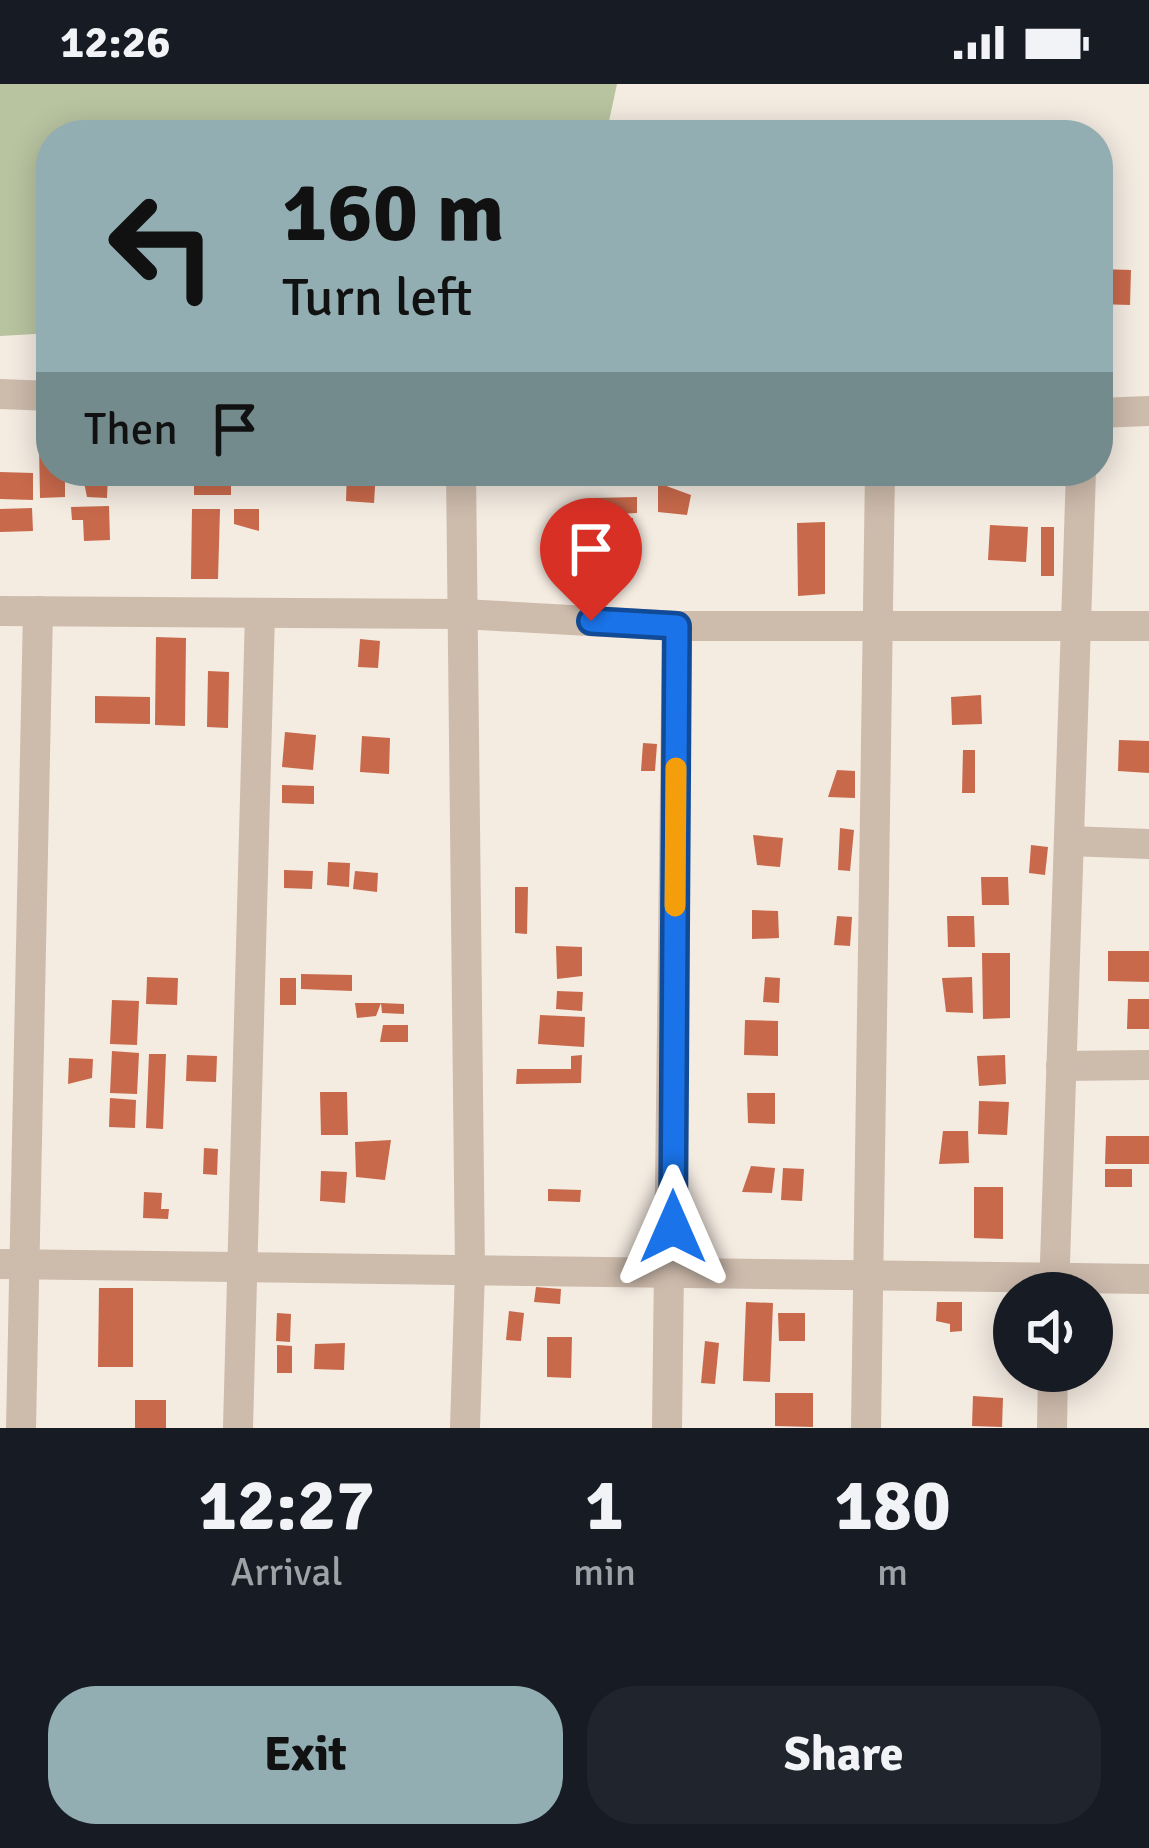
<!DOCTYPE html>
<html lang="en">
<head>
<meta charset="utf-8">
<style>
	:root { --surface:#171b24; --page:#20242c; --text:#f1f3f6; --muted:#9ea1a6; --accent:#92aeb2 }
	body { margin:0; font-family:Signika,sans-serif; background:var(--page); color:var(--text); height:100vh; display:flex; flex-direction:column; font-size:45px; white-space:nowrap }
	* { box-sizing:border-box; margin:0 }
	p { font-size:39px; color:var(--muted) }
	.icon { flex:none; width:66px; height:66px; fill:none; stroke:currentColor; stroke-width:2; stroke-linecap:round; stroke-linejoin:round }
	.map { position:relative; height:1344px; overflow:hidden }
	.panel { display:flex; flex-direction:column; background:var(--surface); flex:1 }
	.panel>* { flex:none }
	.guide { position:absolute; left:36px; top:36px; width:1077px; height:366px; border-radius:48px; box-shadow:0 6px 30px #0003; background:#92aeb2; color:#111; overflow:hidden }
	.fabs { position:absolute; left:993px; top:1188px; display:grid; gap:24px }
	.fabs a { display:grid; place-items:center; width:120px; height:120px; border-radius:50%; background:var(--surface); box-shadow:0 6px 30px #0003; font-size:60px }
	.pin { position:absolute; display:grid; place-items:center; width:102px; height:102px; color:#fff; margin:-123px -51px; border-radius:50% 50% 50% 0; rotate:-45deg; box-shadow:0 0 12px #0007 }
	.pin .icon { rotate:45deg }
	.me { position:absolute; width:132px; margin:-66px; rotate:0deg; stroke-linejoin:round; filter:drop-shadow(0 0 9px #0008) }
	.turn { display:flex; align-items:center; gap:42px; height:252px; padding:0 48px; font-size:54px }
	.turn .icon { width:156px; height:156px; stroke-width:2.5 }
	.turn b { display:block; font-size:84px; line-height:102px }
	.then { display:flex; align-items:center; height:114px; padding:0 48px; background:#0003; gap:24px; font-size:45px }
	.eta { display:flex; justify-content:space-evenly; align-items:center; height:204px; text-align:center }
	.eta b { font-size:72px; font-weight:800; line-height:84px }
	.action { display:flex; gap:24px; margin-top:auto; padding:24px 48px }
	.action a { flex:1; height:138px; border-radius:48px; background:var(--accent); color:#111; font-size:48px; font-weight:800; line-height:138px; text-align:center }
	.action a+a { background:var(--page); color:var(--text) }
	.status { display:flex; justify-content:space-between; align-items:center; height:84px; padding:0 60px; background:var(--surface); direction:ltr }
	.status svg { height:33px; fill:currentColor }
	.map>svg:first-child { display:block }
	.green { fill:#b8c4a0 }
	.building { fill:#c8694b }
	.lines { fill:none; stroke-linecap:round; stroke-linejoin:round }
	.minor { stroke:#cdbbac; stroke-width:30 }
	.route-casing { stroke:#114b97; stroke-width:30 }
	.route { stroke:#1a73e8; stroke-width:21 }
	.slow { stroke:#f59e0b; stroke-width:21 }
</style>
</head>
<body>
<div class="status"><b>12:26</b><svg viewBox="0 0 49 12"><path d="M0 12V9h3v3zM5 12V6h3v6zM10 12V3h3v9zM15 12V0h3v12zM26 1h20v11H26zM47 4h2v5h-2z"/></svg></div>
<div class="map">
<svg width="1149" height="1344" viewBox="0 0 1149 1344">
	<rect width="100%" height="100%" fill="#f4ebe1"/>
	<path class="green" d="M0,0H617L606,51H402L396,42L393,51H51V249L0,252Z"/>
	<g class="building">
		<path d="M1098,185L1131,186L1130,221L1098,220Z"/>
		<path d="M39,363H51V387H65V413L40,414Z"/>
		<rect x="194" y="387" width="37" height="24"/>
		<path d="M347,387H376L374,419L346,417Z"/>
		<path d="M0,388L33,389V416L0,415Z"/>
		<path d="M82,389L108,390L107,414L87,413Z"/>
		<path d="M658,399L691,411L687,431L658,428Z"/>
		<path d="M637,413V429L594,431V414Z"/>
		<path d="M109,422L110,456L84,457L83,436H72L71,423Z"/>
		<path d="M32,424L33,447L0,448V425Z"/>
		<path d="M192,425H220L218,495H191Z"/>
		<path d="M234,425H259V447L234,440Z"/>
		<path d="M603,434H633L634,462L604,456Z"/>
		<path d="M825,438V510L798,512L797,439Z"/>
		<path d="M990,441L1028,443L1026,478L988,476Z"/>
		<rect x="1041" y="443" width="13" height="49"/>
		<path d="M156,553L186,554L185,642L155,641Z"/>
		<path d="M360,555L380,557L378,584L358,583Z"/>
		<path d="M208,587L229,588L228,644L207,643Z"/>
		<path d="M981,611L982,640L952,641L951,613Z"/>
		<path d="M95,612L150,613V640L95,639Z"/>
		<path d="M285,648L316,651L313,686L282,683Z"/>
		<path d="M362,652L390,654L389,690L360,688Z"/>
		<path d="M1119,656L1149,657V689L1118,687Z"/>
		<path d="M643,659L657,660L655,687H641Z"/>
		<path d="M963,666H975V709H962Z"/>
		<path d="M837,686L855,687V714L828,713Z"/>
		<path d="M282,701L314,702V720L282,719Z"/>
		<path d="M840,744L854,746L850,787L838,786Z"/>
		<path d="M753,751L783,754L780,783L757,781Z"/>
		<path d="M1031,761L1048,763L1045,791L1029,789Z"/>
		<path d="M328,778L350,779L349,803L327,801Z"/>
		<path d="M284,786L313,787L312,805L284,804Z"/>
		<path d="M355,787L378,789L377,808L353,805Z"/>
		<path d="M981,793H1008L1009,821H982Z"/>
		<path d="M515,803H528L527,850L515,849Z"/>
		<path d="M752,826L778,827L779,854L752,855Z"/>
		<path d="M837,832L852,833L850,862L834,861Z"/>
		<path d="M947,832H974L975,863H948Z"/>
		<path d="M556,862L582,863V892L557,895Z"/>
		<path d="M1108,867H1149V898L1108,897Z"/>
		<path d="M982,869H1010V934L983,935Z"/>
		<path d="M301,890L352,891V907L301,905Z"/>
		<path d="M147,893L178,894L177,921L146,920Z"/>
		<path d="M765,893L780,894L779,919L763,918Z"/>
		<path d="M972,893L973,929L946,928L942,894Z"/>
		<rect x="280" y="894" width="16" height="27"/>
		<path d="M557,907L583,908L582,927L556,925Z"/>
		<path d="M1128,915H1149V945H1127Z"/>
		<path d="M112,916L139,917L137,961L110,960Z"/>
		<path d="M355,919H381L404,920V930L382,929L381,919L376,932L357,934Z"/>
		<path d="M540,931L585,933L584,963L538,960Z"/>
		<path d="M745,936L778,937V972L744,971Z"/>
		<path d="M383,941H408V958H380Z"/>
		<path d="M112,967L139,969L137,1010L110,1009Z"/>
		<path d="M149,970H166L163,1045L146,1044Z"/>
		<path d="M187,971L217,972L216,998L186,997Z"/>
		<path d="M582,971L581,999L516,1000L517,985H571V972Z"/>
		<path d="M1005,971L1006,1000L979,1002L977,972Z"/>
		<path d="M69,974L93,975L92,994L68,1000Z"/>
		<path d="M320,1008H347L348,1051H321Z"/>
		<path d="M747,1009H775V1040L748,1039Z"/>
		<path d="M110,1014L136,1016L135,1044L109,1043Z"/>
		<path d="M979,1017L1009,1018L1007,1051L978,1050Z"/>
		<path d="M943,1047H968L969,1079L939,1080Z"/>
		<path d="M1106,1052H1149V1080H1105Z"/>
		<path d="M391,1056L385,1096L356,1093L355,1058Z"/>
		<path d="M204,1064L218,1065L217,1091L203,1090Z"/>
		<path d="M751,1082L775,1084L772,1109L742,1108Z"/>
		<path d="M783,1084L804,1085L802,1117L781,1116Z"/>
		<rect x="1105" y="1085" width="27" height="18"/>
		<path d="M321,1087L347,1088L345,1119L320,1117Z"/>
		<path d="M974,1103H1003V1155L974,1154Z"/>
		<path d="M548,1105L581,1106L580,1118L548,1117Z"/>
		<path d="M144,1108L162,1109L161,1125H169L168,1135L143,1134Z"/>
		<path d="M536,1203L561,1205L560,1220L534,1218Z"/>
		<path d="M99,1204H133V1283H98Z"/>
		<path d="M746,1218L773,1219L770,1298L743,1297Z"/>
		<path d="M937,1218H962V1247L950,1248V1240L936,1237Z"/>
		<path d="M509,1227L524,1229L521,1257L506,1256Z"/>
		<path d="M277,1229L291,1230L290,1258L276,1257Z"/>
		<path d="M778,1229H805V1257H779Z"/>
		<path d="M547,1253H572L571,1294L547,1293Z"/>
		<path d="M705,1257L719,1259L715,1300L701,1299Z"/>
		<path d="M345,1259L344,1286L314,1285L315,1260Z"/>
		<path d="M277,1261L292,1262V1289H277Z"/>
		<path d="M775,1309H813V1343L775,1342Z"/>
		<path d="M973,1312L1003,1314L1002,1343L972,1342Z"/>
		<rect x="135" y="1316" width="31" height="28"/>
	</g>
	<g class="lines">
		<g class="minor">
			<path d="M0,310L51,312"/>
			<path d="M1098,329L1149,327"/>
			<path d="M461,387L470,1186L465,1344"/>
			<path d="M0,527L463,530L677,542H1149"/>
			<path d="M1069,757L1149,760"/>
			<path d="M1061,982L1149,981"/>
			<path d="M0,1180L1149,1195"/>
			<path d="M1054,1209L1081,387"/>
			<path d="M21,1344L38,527"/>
			<path d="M238,1344L260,529"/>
			<path d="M667,1344L677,542"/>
			<path d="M866,1344L880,387"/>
			<path d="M1052,1344L1053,1287"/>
		</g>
	</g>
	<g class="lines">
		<defs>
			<path id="route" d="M591,537L677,542L673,1143"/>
		</defs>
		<use href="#route" class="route-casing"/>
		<use href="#route" class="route"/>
		<path class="slow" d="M675,822L676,684"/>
	</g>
</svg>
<div class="fabs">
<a><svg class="icon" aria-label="sound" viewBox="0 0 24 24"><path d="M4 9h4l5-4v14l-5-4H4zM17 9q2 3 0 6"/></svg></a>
</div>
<div class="pin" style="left:591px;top:537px;background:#d93025"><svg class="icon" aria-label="arrive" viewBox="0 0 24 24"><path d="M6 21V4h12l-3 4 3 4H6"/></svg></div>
<svg class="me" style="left:673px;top:1143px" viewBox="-20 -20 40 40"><path d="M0-17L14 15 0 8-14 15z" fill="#1a73e8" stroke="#fff" stroke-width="4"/></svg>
<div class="guide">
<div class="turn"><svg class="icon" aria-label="left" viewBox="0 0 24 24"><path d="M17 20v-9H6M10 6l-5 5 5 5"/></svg><div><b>160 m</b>Turn left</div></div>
<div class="then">Then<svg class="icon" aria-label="arrive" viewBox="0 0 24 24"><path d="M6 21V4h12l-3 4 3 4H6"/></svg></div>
</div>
</div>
<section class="panel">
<div class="eta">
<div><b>12:27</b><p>Arrival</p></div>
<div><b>1</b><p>min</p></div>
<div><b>180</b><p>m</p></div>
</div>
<div class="action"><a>Exit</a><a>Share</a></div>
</section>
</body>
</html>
